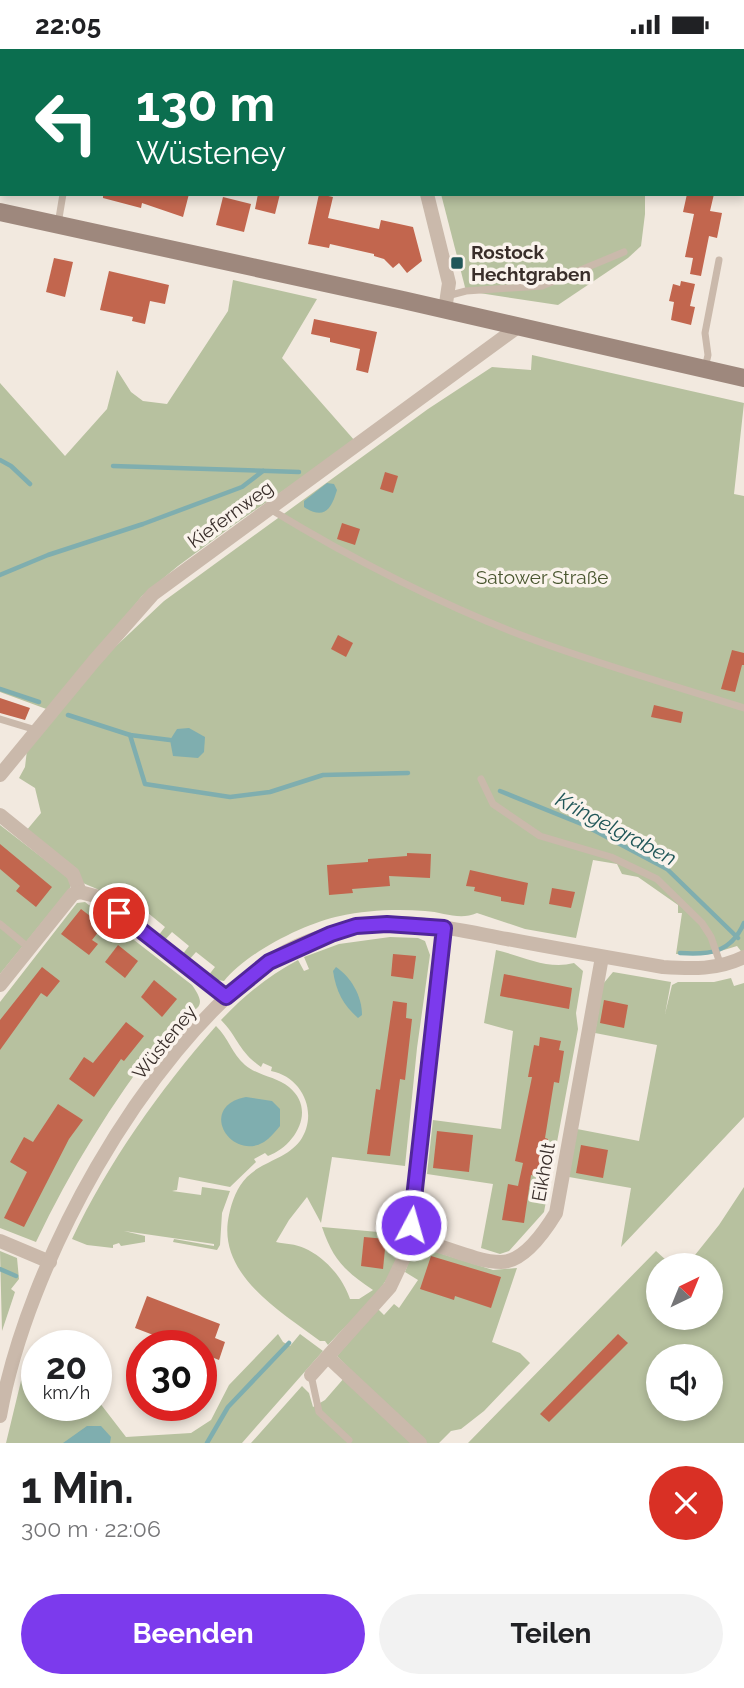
<!DOCTYPE html>
<html lang="de">
<head>
<meta charset="utf-8">
<style>
	:root { --surface:#fff; --page:#f2f2f2; --text:#202124; --muted:#757577; --accent:#7c3aed }
	body { margin:0; font-family:Raleway,sans-serif; background:var(--page); color:var(--text); height:100vh; display:flex; flex-direction:column; font-size:26px; white-space:nowrap }
	* { box-sizing:border-box; margin:0 }
	p { font-size:23px; color:var(--muted) }
	.icon { flex:none; width:38px; height:38px; fill:none; stroke:currentColor; stroke-width:2; stroke-linecap:round; stroke-linejoin:round }
	.map { position:relative; height:1394px; overflow:hidden }
	.details { display:flex; flex-direction:column; background:var(--surface); flex:1 }
	.details>* { flex:none }
	.hud { position:absolute; left:0px; top:0px; width:746px; height:147px; box-shadow:0 4px 10px #0003; background:#0b6e4f; color:#fff; overflow:hidden }
	.needle { width:46px; rotate:43deg }
	.tools { position:absolute; left:646px; top:1204px; display:grid; gap:14px }
	.tools a { display:grid; place-items:center; width:77px; height:77px; border-radius:50%; background:var(--surface); box-shadow:0 4px 10px #0003; font-size:35px }
	.speed { position:absolute; left:21px; top:1281px; display:flex; gap:14px; font-size:35px; font-weight:700; text-align:center }
	.speed>* { display:grid; place-content:center; width:91px; height:91px; border-radius:50%; background:var(--surface); box-shadow:0 4px 10px #0003; line-height:1 }
	.speed small { font-size:18px; font-weight:400 }
	.speed .limit { border:10px solid #d22; background:#fff; color:#111 }
	.pin { position:absolute; display:grid; place-items:center; width:60px; height:60px; color:#fff; margin:-30px; border:4px solid #fff; border-radius:50%; box-shadow:0 2px 7px #0007 }
	.me { position:absolute; width:77px; margin:-38px; rotate:6deg; stroke-linejoin:round; filter:drop-shadow(0 0 5px #0008) }
	.turn { display:flex; align-items:center; gap:24px; height:147px; padding:0 21px; font-size:32px }
	.turn .icon { width:91px; height:91px; stroke-width:2.5 }
	.turn b { display:block; font-size:49px; line-height:60px }
	.round { display:grid; place-items:center; flex:none; width:74px; height:74px; border-radius:37px; background:var(--page) }
	.headline { display:flex; align-items:center; justify-content:space-between; height:119px; padding:0 21px }
	h1 { font-size:42px; font-weight:700; line-height:52px }
	.cta { display:flex; gap:14px; margin-top:auto; padding:14px 21px }
	.cta a { flex:1; height:80px; border-radius:42px; background:var(--accent); color:#fff; font-size:28px; font-weight:700; line-height:80px; text-align:center }
	.cta a+a { background:var(--page); color:var(--text) }
	.status { display:flex; justify-content:space-between; align-items:center; height:49px; padding:0 35px; background:var(--surface); direction:ltr }
	.status svg { height:19px; fill:currentColor }
	.map>svg:first-child { display:block }
	.green { fill:#b7c19f; fill-rule:evenodd }
	.water { fill:#7faeaf }
	.lines { fill:none; stroke-linecap:round; stroke-linejoin:round }
	.stream { stroke:#7faeaf; stroke-width:4.5 }
	.building { fill:#c2664e }
	.service { stroke:#cab9ab; stroke-width:7 }
	.minor { stroke:#cab9ab; stroke-width:14 }
	.secondary { stroke:#9e887d; stroke-width:18 }
	.route-casing { stroke:#51269a; stroke-width:18 }
	.route { stroke:#7c3aed; stroke-width:12 }
	.poi-dot { fill:#215759; stroke:#faf3ec; stroke-width:2.5 }
	.labels { text-anchor:middle; stroke-width:7; stroke-linejoin:round; paint-order:stroke }
	.poi-label { font-size:19px; font-weight:bold; fill:#392e2a; stroke:#faf3ec; text-anchor:start }
	.street-label { font-size:19px; fill:#392e2a; stroke:#faf3ec }
	.park-label { font-size:19px; fill:#49562f; stroke:#faf3ec }
	.water-label { font-size:21px; font-style:italic; fill:#215759; stroke:#faf3ec }
</style>
</head>
<body>
<div class="status"><b>22:05</b><svg viewBox="0 0 49 12"><path d="M0 12V9h3v3zM5 12V6h3v6zM10 12V3h3v9zM15 12V0h3v12zM26 1h20v11H26zM47 4h2v5h-2z"/></svg></div>
<div class="map">
<svg width="744" height="1394" viewBox="0 0 744 1394">
	<rect width="100%" height="100%" fill="#f2e9df"/>
	<g class="green">
		<path d="M441,145H645V165L641,197L628,209L558,256L466,242Z"/>
		<path d="M233,231L317,250L282,309L355,392L235,475L178,517L142,547L49,661L0,643V334L65,407L107,360L117,321L131,343L143,352L167,355L228,262Z"/>
		<path d="M532,306L744,354L734,445L744,447V906L737,897L711,905H676L682,864H678V856L638,828L622,825L617,815L593,811L576,889L525,880L477,864C459,872 444,863 425,862C397,860 367,861 340,867C305,874 246,904 224,932L217,931L208,927L215,918L196,903L189,911L182,906L189,897L172,883L164,892L158,887L165,878L148,864L140,873L134,868L140,859L123,845L116,854L97,840L83,834L26,782L41,764L35,739L19,729L25,718L27,701L98,614L164,552L428,360L492,318L531,321Z"/>
		<path d="M0,776L66,827L72,834L70,839L0,925Z"/>
		<path d="M85,853L192,936C209,960 196,958 179,972C173,977 165,984 160,991C112,1054 70,1121 36,1193L0,1179V953L77,854Z"/>
		<path d="M390,888L418,889L425,892L430,906L417,999L405,1117L332,1108L321,1174L307,1148L289,1171L276,1193C285,1195 296,1195 304,1199C325,1208 343,1229 350,1250H359L373,1241C345,1222 333,1211 322,1178L401,1185C403,1229 355,1266 328,1296L325,1292H320C280,1262 216,1225 229,1166C232,1152 237,1138 247,1128C263,1112 286,1110 300,1092C319,1065 303,1028 271,1022L272,1018L263,1014L261,1018C238,1002 238,988 221,971C245,946 268,927 298,911L304,922L309,920L304,908L339,895Z"/>
		<path d="M496,901C523,907 547,921 574,914L583,922L576,964L578,980L544,1163L509,1202L500,1205L481,1199L493,1135L427,1125L433,1071L501,1080L513,982L484,974Z"/>
		<path d="M613,923L671,933L665,965L672,936L678,933H714L731,929L734,937L744,934V1068L621,1198L631,1139L569,1128L577,1080L639,1092L657,996L595,984L603,935Z"/>
		<path d="M216,977C228,988 232,1005 245,1016C258,1027 277,1028 289,1038C317,1061 295,1097 268,1107L265,1104L254,1110L256,1113L230,1138L179,1128L177,1141L172,1142L201,1146L202,1138L230,1142L222,1164L220,1196L217,1201L173,1193L174,1190L214,1197V1195L124,1182L145,1187V1193L121,1197L119,1194L113,1196V1199L87,1196L72,1190C109,1112 159,1042 216,977Z"/>
		<path d="M744,1138V1394H468L656,1202L667,1212L691,1211L719,1176ZM658,1216H710V1269H658ZM658,1307H710V1360H658Z"/>
		<path d="M420,1198L493,1221L517,1219L492,1293L520,1304L530,1314L484,1362L461,1380L451,1382L439,1394H424L337,1307L378,1260L384,1266L394,1255L399,1259L418,1231L405,1223L411,1207Z"/>
		<path d="M0,1202L17,1209L19,1230L11,1240L15,1243L2,1282Z"/>
		<path d="M278,1285L283,1293L290,1297L300,1285L323,1302L242,1394H6L27,1307L37,1310V1356H96V1349L126,1388L191,1384L211,1371L229,1336Z"/>
		<path d="M345,1328L412,1394H251L302,1337L309,1344L313,1358L325,1351Z"/>
	</g>
	<g class="water">
		<path d="M327,434L334,435L337,441C331,461 324,471 304,458V452Z"/>
		<path d="M189,679L205,688L204,703L198,709L173,707L170,691L177,680Z"/>
		<path d="M336,918C351,928 362,947 362,966L358,969C343,956 336,942 333,922Z"/>
		<path d="M246,1048L272,1052L280,1060V1077C275,1083 270,1089 264,1093C230,1113 197,1057 246,1048Z"/>
		<path d="M87,1377H101L111,1388L110,1394H63Z"/>
	</g>
	<g class="lines">
		<g class="stream">
			<path d="M0,411L11,417L30,435"/>
			<path d="M113,417L299,423"/>
			<path d="M0,526L48,506L143,475L242,438L263,422"/>
			<path d="M0,640L39,653"/>
			<path d="M68,666L130,686L145,735L230,748L270,743L323,726L408,724"/>
			<path d="M130,686L170,691"/>
			<path d="M500,742L584,776L667,820L738,889"/>
			<path d="M680,904C710,906 731,904 744,874"/>
			<path d="M0,1220L16,1227"/>
			<path d="M207,1394L228,1358L289,1294"/>
		</g>
	</g>
	<g class="building">
		<path d="M103,145H189L183,168L142,154L141,159L103,149Z"/>
		<path d="M258,145H280L275,165L255,160Z"/>
		<path d="M319,145L333,148L328,169L379,180L381,171L413,178L422,212L407,224L399,214L393,219L384,210L374,207V205L330,195L329,199L308,195Z"/>
		<path d="M687,145H714L710,162L722,164L717,189L709,187L701,227L690,225L693,209L685,208L694,165L683,163Z"/>
		<path d="M223,148L251,155L244,183L216,176Z"/>
		<path d="M54,209L73,213L65,248L46,243Z"/>
		<path d="M109,222L169,236L165,255L150,252L145,275L132,272L133,268L100,261Z"/>
		<path d="M681,232L695,235L690,257L695,258L691,276L671,271L674,253L669,252L673,235L680,237Z"/>
		<path d="M314,270L377,283L368,324L356,321L360,300L330,293V289L311,285Z"/>
		<path d="M385,423L398,427L393,444L380,440Z"/>
		<path d="M342,474L360,480L355,496L337,490Z"/>
		<path d="M338,586L353,594L346,608L331,600Z"/>
		<path d="M732,601L744,604V616H742L735,643L721,640Z"/>
		<path d="M0,649L30,659L25,671L0,664Z"/>
		<path d="M654,656L683,663L681,674L651,668Z"/>
		<path d="M0,795L52,838L36,858L16,842L20,837L0,820Z"/>
		<path d="M407,804L431,805L430,829L389,827L390,837L352,840L353,844L329,846L327,816L368,813V810L407,807Z"/>
		<path d="M470,821L528,834L524,856L501,852V848L474,842L475,838L466,837Z"/>
		<path d="M552,839L575,843L571,859L549,855Z"/>
		<path d="M81,860L103,877L92,891L98,895L89,906L61,885Z"/>
		<path d="M118,896L138,912L125,929L105,913Z"/>
		<path d="M393,905L416,907L413,930L391,927Z"/>
		<path d="M42,918L60,932L47,948L41,944L0,1001V971Z"/>
		<path d="M504,925L572,939L569,960L500,947Z"/>
		<path d="M154,931L177,950L162,968L141,948Z"/>
		<path d="M604,951L628,956L624,979L600,974Z"/>
		<path d="M393,952L407,954L406,969L412,970L405,1031L400,1030L390,1107L367,1105L376,1040L380,1041Z"/>
		<path d="M126,973L144,987L124,1012L121,1010L94,1048L69,1030L84,1008L93,1014Z"/>
		<path d="M540,988L561,992L559,1001L564,1002L559,1034L554,1033L545,1089L548,1090L540,1128L531,1126L524,1174L502,1171L508,1135L518,1137L523,1114L515,1112L532,1028H528L534,996L539,997Z"/>
		<path d="M58,1055L83,1071L69,1090L24,1178L4,1169L27,1123L10,1113L24,1088L33,1093Z"/>
		<path d="M437,1082L473,1086L469,1123L433,1119Z"/>
		<path d="M581,1096L608,1101L603,1129L576,1124Z"/>
		<path d="M364,1188L386,1190L383,1220L361,1217Z"/>
		<path d="M431,1207L501,1228L491,1259L455,1247L454,1251L420,1240Z"/>
		<path d="M147,1247L220,1275L215,1289L225,1293L219,1311L201,1304V1297H182L135,1279Z"/>
		<path d="M618,1285L628,1294L549,1373L540,1365Z"/>
	</g>
	<g class="lines">
		<g class="service">
			<path d="M300,0L304,2"/>
			<path d="M403,0L406,2"/>
			<path d="M58,175L63,145"/>
			<path d="M447,247L466,242L542,237L624,203"/>
			<path d="M705,319L708,306L705,284L719,211"/>
			<path d="M270,460C350,509 449,560 537,592C605,617 675,637 744,659"/>
			<path d="M0,670L36,681"/>
			<path d="M481,730L493,755L540,787L611,808L657,830L702,874L711,888L721,917"/>
			<path d="M0,875L29,899"/>
			<path d="M311,1326L319,1363L349,1391"/>
		</g>
		<g class="minor">
			<path d="M432,2L433,0"/>
			<path d="M427,145L449,234L445,261"/>
			<path d="M0,726L94,612L153,545L519,277"/>
			<path d="M0,766L73,825L80,843"/>
			<path d="M444,879L411,1176L416,1188L426,1193C448,1199 479,1213 501,1213C524,1213 545,1182 556,1164L602,908"/>
			<path d="M0,936L73,845L80,843L99,848L226,948"/>
			<path d="M0,1192L50,1213"/>
			<path d="M328,1308L420,1394"/>
			<path d="M311,1326L390,1238L408,1200L416,1188"/>
			<path d="M0,1367C27,1215 142,1006 267,914C291,897 326,884 355,878C405,867 458,881 507,890C559,900 611,909 663,918C692,920 718,921 744,908"/>
		</g>
		<path class="secondary" d="M0,163L403,251L744,329"/>
	</g>
	<g class="lines">
		<defs>
			<path id="route" d="M119,864L226,948L269,913L331,885L356,877L387,875L444,879L411,1176"/>
		</defs>
		<use href="#route" class="route-casing"/>
		<use href="#route" class="route"/>
	</g>
	<rect class="poi-dot" x="450" y="207" width="14" height="14" rx="3.5"/>
	<g class="labels">
		<g class="poi-label">
			<text x="471" y="210">Rostock<tspan x="471" dy="22">Hechtgraben</tspan></text>
		</g>
		<g class="street-label">
			<text transform="translate(230 465) rotate(-36)" y="7">Kiefernweg</text>
			<text transform="translate(164 993) rotate(-51)" y="7">Wüsteney</text>
			<text transform="translate(543 1123) rotate(-80)" y="7">Eikholt</text>
		</g>
		<g class="park-label">
			<text x="542" y="535">Satower Straße</text>
		</g>
		<g class="water-label">
			<text transform="translate(616 780) rotate(28)" y="7">Kringelgraben</text>
		</g>
	</g>
</svg>
<div class="tools">
<a><svg class="needle" viewBox="-14 -14 28 28"><path d="M0-13l5 13h-10z" fill="#e53935"/><path d="M0 13l5-13h-10z" fill="#757577"/></svg></a>
<a><svg class="icon" aria-label="sound" viewBox="0 0 24 24"><path d="M4 9h4l5-4v14l-5-4H4zM17 9q2 3 0 6"/></svg></a>
</div>
<div class="speed"><div>20<small>km/h</small></div><div class="limit">30</div></div>
<div class="pin" style="left:119px;top:864px;background:#d93025"><svg class="icon" aria-label="arrive" viewBox="0 0 24 24"><path d="M6 21V4h12l-3 4 3 4H6"/></svg></div>
<svg class="me" style="left:411px;top:1176px" viewBox="-20 -20 40 40"><circle r="17" fill="#7c3aed" stroke="#fff" stroke-width="3"/><path d="M0-11L8 9 0 5-8 9z" fill="#fff"/></svg>
<div class="hud">
<div class="turn"><svg class="icon" aria-label="left" viewBox="0 0 24 24"><path d="M17 20v-9H6M10 6l-5 5 5 5"/></svg><div><b>130 m</b>Wüsteney</div></div>
</div>
</div>
<section class="details">
<div class="headline"><div><h1>1 Min.</h1><p>300 m · 22:06</p></div><a class="round" style="background:#d93025;color:#fff"><svg class="icon" aria-label="close" viewBox="0 0 24 24"><path d="M6 6l12 12M18 6L6 18"/></svg></a></div>
<div class="cta"><a>Beenden</a><a>Teilen</a></div>
</section>
</body>
</html>
